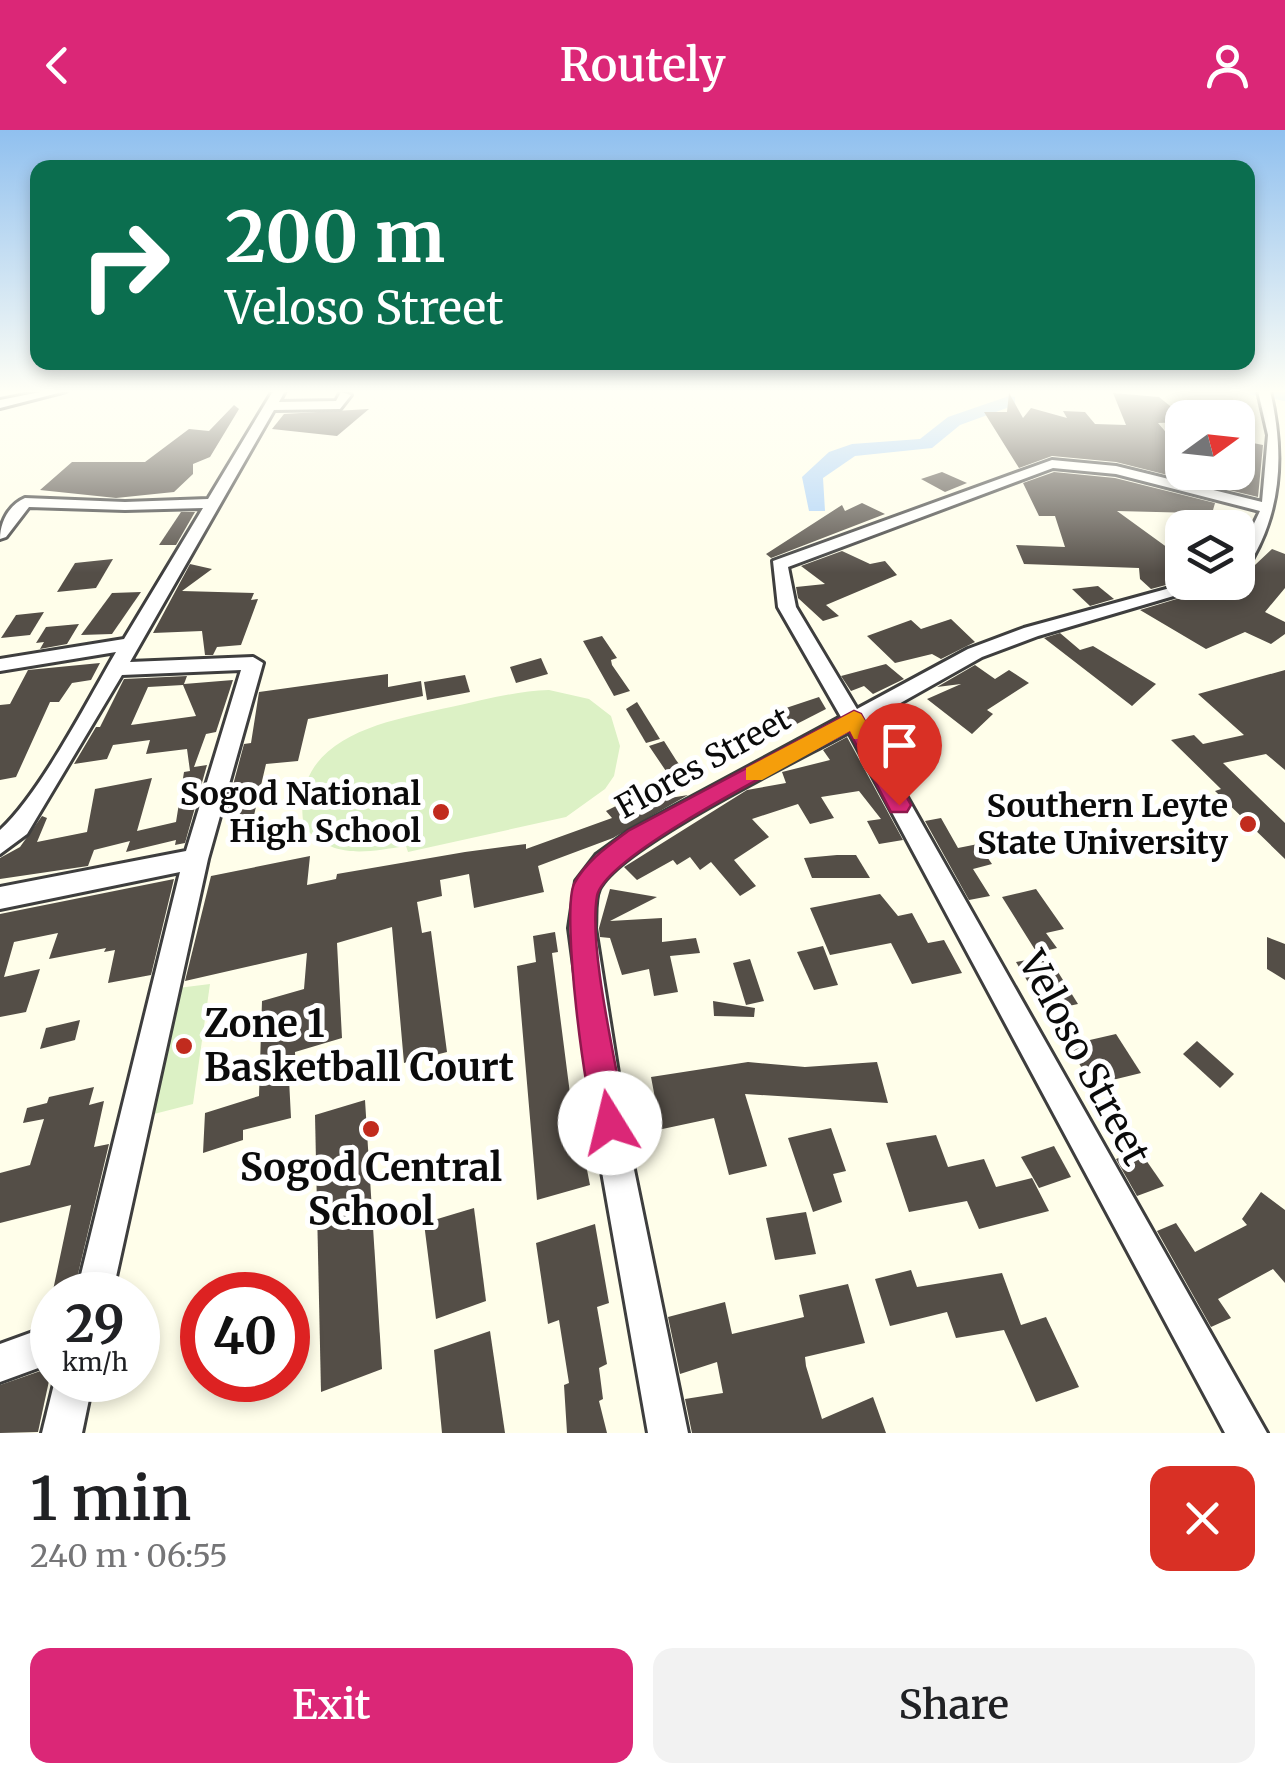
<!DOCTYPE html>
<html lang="en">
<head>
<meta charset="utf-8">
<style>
	:root { --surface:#fff; --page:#f2f2f2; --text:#202124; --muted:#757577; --accent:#db2777 }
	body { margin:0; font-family:Merriweather,serif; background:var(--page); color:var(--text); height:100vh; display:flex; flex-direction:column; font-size:38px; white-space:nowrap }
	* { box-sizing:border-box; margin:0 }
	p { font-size:32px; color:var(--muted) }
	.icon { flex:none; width:55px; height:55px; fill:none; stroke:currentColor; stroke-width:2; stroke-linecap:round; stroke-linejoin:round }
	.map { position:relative; height:1303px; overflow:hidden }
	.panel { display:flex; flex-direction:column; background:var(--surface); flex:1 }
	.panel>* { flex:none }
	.guide { position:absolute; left:30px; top:30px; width:1225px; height:210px; border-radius:20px; box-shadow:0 5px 15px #0003; background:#0b6e4f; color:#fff; overflow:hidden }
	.needle { width:65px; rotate:75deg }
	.buttons { position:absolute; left:1165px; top:270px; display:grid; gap:20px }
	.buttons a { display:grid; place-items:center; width:90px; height:90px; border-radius:20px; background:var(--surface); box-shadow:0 5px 15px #0003; font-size:50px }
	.speed { position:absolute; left:30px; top:1142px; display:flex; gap:20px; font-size:50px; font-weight:700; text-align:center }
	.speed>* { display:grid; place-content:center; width:130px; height:130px; border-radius:50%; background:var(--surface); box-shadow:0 5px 15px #0003; line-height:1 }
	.speed small { font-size:25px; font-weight:400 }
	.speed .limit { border:15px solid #d22; background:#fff; color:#111 }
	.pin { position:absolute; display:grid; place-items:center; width:85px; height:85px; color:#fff; margin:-102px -42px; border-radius:50% 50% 50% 0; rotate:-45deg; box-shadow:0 0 10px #0007 }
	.pin .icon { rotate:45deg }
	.me { position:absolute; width:110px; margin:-55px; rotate:351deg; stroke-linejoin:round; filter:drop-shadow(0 0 8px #0008) }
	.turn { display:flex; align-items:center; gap:35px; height:210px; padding:0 30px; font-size:45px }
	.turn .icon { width:130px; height:130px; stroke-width:2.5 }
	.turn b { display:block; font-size:70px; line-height:85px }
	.round { display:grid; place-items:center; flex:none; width:105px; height:105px; border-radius:20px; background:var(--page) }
	.overview { display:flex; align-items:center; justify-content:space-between; height:170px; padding:0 30px }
	h1 { font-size:60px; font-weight:600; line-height:75px }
	.button { display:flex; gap:20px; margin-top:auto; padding:20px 30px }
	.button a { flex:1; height:115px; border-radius:20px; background:var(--accent); color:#fff; font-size:40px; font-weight:600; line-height:115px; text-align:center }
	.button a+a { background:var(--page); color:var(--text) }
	header { display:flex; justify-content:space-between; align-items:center; height:130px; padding:0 30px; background:var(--accent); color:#fff; font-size:45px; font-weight:600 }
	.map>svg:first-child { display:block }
	.pitch { fill:#dcf1c5 }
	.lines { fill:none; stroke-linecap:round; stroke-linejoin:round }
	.river { fill:#acd2f9; fill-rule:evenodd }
	.building { fill:#544e47; fill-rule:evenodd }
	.minor-casing { stroke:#3e3e3e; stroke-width:6 }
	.minor { fill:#fff; fill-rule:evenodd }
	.route { fill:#db2777; stroke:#8e194d; stroke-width:2.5 }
	.slow { fill:#f59e0b }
	.poi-dot { fill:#c12b1e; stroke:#fff; stroke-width:4 }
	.labels { text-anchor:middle; stroke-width:10; stroke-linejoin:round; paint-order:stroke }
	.street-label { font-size:32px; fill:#0b0b0b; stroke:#fff }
	.poi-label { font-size:32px; font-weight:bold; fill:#0b0b0b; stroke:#fff; text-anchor:end }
	.near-poi-label { font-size:38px; font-weight:bold; fill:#0b0b0b; stroke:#fff; text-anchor:start }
	.near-street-label { font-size:38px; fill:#0b0b0b; stroke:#fff }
</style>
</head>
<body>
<header><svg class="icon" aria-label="back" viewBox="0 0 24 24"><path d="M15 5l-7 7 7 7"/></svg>Routely<svg class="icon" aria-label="person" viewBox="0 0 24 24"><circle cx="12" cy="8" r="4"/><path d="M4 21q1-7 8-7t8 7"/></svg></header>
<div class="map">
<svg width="1285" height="1303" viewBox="0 0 1285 1303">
	<rect width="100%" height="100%" fill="#fffeea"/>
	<g class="pitch">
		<path d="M549,560L589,569L611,586L620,616L614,646L605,659L566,687L408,722L406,716C366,722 334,730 304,697C288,606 387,591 451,577C484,570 516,561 549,560Z"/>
		<path d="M210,854L193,974L154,984L178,858Z"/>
	</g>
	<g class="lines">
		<g class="river">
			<path d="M1248,261H1285V271L1251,265Z"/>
			<path d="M1009,266L1015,267V275L960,295L932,318L855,326L823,348L825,381H809L802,347L829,322L852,314L920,309L948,287Z"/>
		</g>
	</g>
	<g class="building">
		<path d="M1009,263L1023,288L1031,278L1067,288L1063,281L1085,282L1095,294L1126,295L1113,263L1159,267L1185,288L1182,292L1158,293L1182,321V342H1238V310L1263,315L1258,367L1225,359L1223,344L1219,358L1116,332L1052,326L1019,338L984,282H1007Z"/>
		<path d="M234,275L239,279L210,327L193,334V344L174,362L116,368L40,360L72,332H145L189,299L209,301Z"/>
		<path d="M369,279L337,306L272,299L284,284Z"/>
		<path d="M942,342L967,353L945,362L921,349Z"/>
		<path d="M1054,342L1115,348L1215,373L1208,398L1188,393L1196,383L1117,381L1168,418L1182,400V437L1171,446L1181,451L1151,459L1140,449L1139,438L1024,434L1016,415L1065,417L1055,386H1039L1023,353Z"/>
		<path d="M862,373L885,384L771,428L766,424L842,375L845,381Z"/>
		<path d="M181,382H195L176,415H159Z"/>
		<path d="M1272,419L1285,424V458L1265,482L1285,492V504L1271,514L1245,502L1206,519L1140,480L1200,462L1222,466Z"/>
		<path d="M842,421L870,434L885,431L897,445L826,475L839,486L823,491L798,468L796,457L825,454L801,436Z"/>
		<path d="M113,429L96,458L57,462L75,433Z"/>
		<path d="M190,434L212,439L182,461L254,463L251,470L258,469L241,515L217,517L213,525H205L202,501L153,503Z"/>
		<path d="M1098,456L1114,469L1090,476L1072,459Z"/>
		<path d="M141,462L112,504L81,505L112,463Z"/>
		<path d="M44,482L30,505L1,508L16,485Z"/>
		<path d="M951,489L975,512L941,529L932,524L895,533L867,506L911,490L921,499Z"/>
		<path d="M79,494L67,514L40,519L44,512L36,513L46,497Z"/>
		<path d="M1060,503L1080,520L1093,516L1156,554L1132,576L1044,508Z"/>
		<path d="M602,506L617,528L611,530L612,535L630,561L614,566L583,511Z"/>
		<path d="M541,528L548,544L516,553L510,537Z"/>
		<path d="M100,533L91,550L72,553L59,572H50L16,647L0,650V575L10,574L28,540Z"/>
		<path d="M886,534L904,549L873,564L864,556L851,561L841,546Z"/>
		<path d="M975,535L995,549L1009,540L1029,553L987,580L993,584L972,604L927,569L961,554L937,557Z"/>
		<path d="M1285,540V640L1266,624L1223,633L1285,693V729L1215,661L1221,659L1171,610L1194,605L1203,614L1244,605L1198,564Z"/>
		<path d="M388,544V557L421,551L423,566L308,589L298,631L266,634L248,711L229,714L236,684L225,685L244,614L251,613L259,562Z"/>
		<path d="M465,545L470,562L427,570L424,552Z"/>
		<path d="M187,546L184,554L233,550L216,602L206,604L194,637L207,635L185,713L175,715L176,710L126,722L130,711L94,720L88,736L0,749V728L20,717L42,686L47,688L37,712L87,702L95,659L152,648L137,701L176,692L184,642L190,641L187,619L146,624L150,610L113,615L107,629L74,634L96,597H100L124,549ZM183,555L196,586L131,595L148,557Z"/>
		<path d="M819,567L826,579L787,599L771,583Z"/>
		<path d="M637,572L660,609L646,613L626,579Z"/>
		<path d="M847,607L903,710L879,714L867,691L881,689L859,661L821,667L834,688L810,694L798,674L752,689L769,707L734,730L756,756L740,766L711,732L700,740L690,727L677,735L673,730L637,750L624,737L747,660L786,653L782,642L830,630L823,620Z"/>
		<path d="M664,611L676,630L685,642L670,647L649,616Z"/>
		<path d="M664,652L670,668L688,665L613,708L538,736L544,762L474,778L469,744L440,750L442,766L417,772L422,803L431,801L447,922L404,933L392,797L337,813L342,908L295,922L296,947L289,949L291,988L243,1000V1010L203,1023L205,983L259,966L262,871L304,859L307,823L185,851L211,746L310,726L307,755L336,749L337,744L465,722L526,714V719L612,688L606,681Z"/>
		<path d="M941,688L958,718L978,714L992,734L973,739L990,766L969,770L925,691Z"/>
		<path d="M837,725H856L870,748H812L804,728Z"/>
		<path d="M174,749L151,845L108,853L115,820L104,822L106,818L49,829L58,803L14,812L4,847L40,839L26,882L0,887V784Z"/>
		<path d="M610,759L657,767L610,791L662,788V812L696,808L700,823L670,826L678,862L654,866L649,839L622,845L610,808L600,807L599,798Z"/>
		<path d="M1036,759L1064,799L1046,803L1057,818L1037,823L1002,767Z"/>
		<path d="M880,764L898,786L912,783L928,813L944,810L962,843L912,854L891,813L830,825L810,778Z"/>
		<path d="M555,802L558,822L552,823L574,995L578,994L590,1055L537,1070L517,836L536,832L533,806Z"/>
		<path d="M1267,807L1285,814V850L1267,839Z"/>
		<path d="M823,816L838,855L814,860L797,822Z"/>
		<path d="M1048,826L1078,874L1045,881L1016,832Z"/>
		<path d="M750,829L764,871L746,875L733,833Z"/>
		<path d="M713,871L755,878L754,887L714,886Z"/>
		<path d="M80,890L75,910L40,919L46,898Z"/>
		<path d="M1116,904L1141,943L1092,955L1068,915Z"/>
		<path d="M1197,911L1234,944L1220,958L1183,924Z"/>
		<path d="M748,932L805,937L877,932L888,973L745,964L767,1036L729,1045L714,988L653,1001L648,970L655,968L651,947Z"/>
		<path d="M94,957L89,975L104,971L94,1017L109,1014L73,1165H52L71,1075L0,1093V1043L30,1035L44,989L23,993L27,978L47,973L49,967Z"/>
		<path d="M365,970L382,1239L321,1262L315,985Z"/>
		<path d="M831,998L846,1041L833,1044L842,1072L813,1082L788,1008Z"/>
		<path d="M936,1005L948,1037L984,1029L996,1057L1032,1048L1049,1081L979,1099L967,1071L909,1082L886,1013Z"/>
		<path d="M1054,1016L1071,1047L1039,1058L1021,1027Z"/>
		<path d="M1139,1020L1164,1056L1137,1066L1116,1029Z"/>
		<path d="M1261,1062L1285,1080V1153L1273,1139L1218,1169L1231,1188L1211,1197L1157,1101L1176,1093L1195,1122L1247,1095L1242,1089Z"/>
		<path d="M474,1078L486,1171L436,1189L424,1093Z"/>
		<path d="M806,1082L816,1124L775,1130L766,1088Z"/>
		<path d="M595,1094L609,1173L597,1177L607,1234L599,1238L603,1269L599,1271L607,1303H567L564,1255L569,1253L559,1190L548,1194L536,1113Z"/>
		<path d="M911,1140L917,1157L1002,1143L1021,1195L1046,1187L1079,1257L1036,1272L1004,1200L956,1208L947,1182L890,1196L875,1149Z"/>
		<path d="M848,1154L865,1213L805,1227L806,1236L822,1289L873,1267L886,1303H692L685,1269L723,1263L717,1232L680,1244L668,1187L725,1172L732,1204L804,1187L799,1165Z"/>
		<path d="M490,1201L505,1303H442L434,1220Z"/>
		<path d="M52,1237L38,1302L0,1303V1255Z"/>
	</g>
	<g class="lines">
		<defs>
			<g id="minor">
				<path d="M45,261H66L0,278V270Z"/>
				<path d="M273,261H285L279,272L336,271L341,262L351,265L340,279L274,280L130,532L253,527L263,533L208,729L112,1165H76L180,742L0,779V757L186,721L241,540L122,545L27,704L0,724V700C40,664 88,570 116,522L0,541V529L124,509L203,378L125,380L29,377L6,407L0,409C0,392 9,375 25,368L125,372L208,369Z"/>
				<path d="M1258,261H1270C1285,325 1282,386 1244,442L1238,443V427L1260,381L1116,344L1053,338L788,437L796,477L857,579L968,519L1024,498L1192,452H1221L1038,506L982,527L865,593L1267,1303H1225L849,602C798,630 620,716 599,759C594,770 596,786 595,798L631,1025L688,1303H648L599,1025L569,798L576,751L596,725L629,701L841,587L778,477L773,431L1052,330L1116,336L1262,372L1268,305Z"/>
				<path d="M52,1195V1233L0,1252V1214Z"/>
				<path d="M55,1250H93L82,1303H42Z"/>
			</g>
		</defs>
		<use href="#minor" class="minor-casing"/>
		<use href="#minor" class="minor"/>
	</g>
	<linearGradient id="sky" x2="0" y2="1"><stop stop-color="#90c0ef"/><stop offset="0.59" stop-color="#fffff6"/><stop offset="1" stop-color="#fffff6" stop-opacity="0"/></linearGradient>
	<rect width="1285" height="443" fill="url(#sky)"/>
	<path class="route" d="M854,581L861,584L911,675L907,682H891L849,601C804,626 605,723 597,766C588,818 617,936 626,993L621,1005L610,1009L598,1005C585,973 561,783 574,754C586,731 608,716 628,701Z"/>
	<path class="slow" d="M854,581L861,584L873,604L869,609H854L850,601L762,650H746V638Z"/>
	<g class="poi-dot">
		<circle cx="441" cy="682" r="10"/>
		<circle cx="1248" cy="694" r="10"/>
		<circle cx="184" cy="916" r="10"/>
		<circle cx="371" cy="999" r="10"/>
	</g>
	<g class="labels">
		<g class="street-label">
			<text transform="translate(703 633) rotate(-29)" y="11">Flores Street</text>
		</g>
		<g class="poi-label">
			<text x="421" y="675">Sogod National<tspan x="421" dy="37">High School</tspan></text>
			<text x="1228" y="687">Southern Leyte<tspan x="1228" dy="37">State University</tspan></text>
		</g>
		<g class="near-poi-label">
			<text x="204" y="907">Zone 1<tspan x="204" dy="44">Basketball Court</tspan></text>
			<text x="371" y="1051" text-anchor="middle">Sogod Central<tspan x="371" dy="44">School</tspan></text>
		</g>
		<g class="near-street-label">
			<text transform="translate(1084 928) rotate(62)" y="13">Veloso Street</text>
		</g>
	</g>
</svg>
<div class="buttons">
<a><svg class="needle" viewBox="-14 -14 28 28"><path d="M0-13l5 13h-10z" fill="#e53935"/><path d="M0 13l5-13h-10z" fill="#757577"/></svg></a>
<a><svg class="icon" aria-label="layers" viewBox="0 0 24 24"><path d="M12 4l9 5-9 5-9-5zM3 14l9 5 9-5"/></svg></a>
</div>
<div class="speed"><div>29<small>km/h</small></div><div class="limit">40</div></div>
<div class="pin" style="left:899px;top:675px;background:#d93025"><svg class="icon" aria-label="arrive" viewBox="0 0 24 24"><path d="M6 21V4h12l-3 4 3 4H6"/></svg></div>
<svg class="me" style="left:610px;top:993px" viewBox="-20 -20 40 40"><circle r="19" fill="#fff"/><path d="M0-13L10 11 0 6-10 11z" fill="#db2777"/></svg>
<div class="guide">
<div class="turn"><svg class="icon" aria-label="right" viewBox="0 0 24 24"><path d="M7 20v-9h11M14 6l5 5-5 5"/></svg><div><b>200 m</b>Veloso Street</div></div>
</div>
</div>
<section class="panel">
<div class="overview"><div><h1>1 min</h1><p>240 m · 06:55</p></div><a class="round" style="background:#d93025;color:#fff"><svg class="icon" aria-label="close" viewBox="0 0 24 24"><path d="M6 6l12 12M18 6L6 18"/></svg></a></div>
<div class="button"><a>Exit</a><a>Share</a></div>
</section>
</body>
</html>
